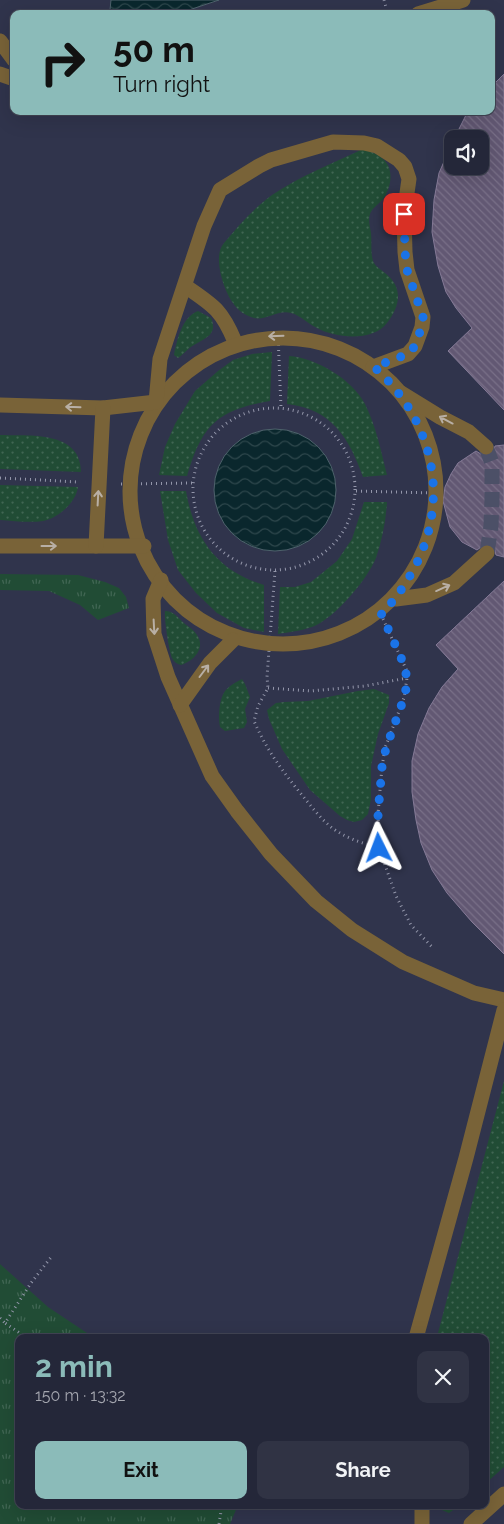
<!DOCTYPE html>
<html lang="en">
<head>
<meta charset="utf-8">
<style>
	:root { --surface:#242739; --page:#303344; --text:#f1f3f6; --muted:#a3a5ae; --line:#414453; --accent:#8bbbb9 }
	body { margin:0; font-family:Raleway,sans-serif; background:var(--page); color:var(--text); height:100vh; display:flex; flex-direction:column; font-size:19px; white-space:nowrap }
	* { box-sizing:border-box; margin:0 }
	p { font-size:16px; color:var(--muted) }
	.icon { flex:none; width:28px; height:28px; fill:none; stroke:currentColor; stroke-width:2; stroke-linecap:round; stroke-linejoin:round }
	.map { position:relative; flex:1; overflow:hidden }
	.drawer { position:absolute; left:15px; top:1334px; width:474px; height:175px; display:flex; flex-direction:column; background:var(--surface); border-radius:10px; box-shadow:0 5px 20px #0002,0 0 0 1px var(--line) }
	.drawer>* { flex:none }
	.guide { position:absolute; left:10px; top:10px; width:485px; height:105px; border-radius:10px; box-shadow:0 5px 20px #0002,0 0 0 1px var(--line); background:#8bbbb9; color:#111; overflow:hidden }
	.fabs { position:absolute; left:444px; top:130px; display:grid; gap:10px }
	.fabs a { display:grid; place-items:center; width:45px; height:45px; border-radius:10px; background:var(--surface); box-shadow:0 5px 20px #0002,0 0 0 1px var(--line); font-size:25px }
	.pin { position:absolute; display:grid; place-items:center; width:42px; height:42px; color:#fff; margin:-21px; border-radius:10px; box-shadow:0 2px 8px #0006 }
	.me { position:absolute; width:55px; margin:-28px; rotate:357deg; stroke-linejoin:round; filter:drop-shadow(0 0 4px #0008) }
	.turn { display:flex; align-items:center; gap:18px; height:105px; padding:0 20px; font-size:22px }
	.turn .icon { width:65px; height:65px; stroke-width:2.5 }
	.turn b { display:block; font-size:35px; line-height:42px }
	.round { display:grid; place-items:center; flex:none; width:52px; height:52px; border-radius:10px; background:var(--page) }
	.overview { display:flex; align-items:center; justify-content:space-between; height:85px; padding:0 20px }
	h1 { font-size:30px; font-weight:700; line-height:38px; color:var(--accent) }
	.primary-button { display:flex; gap:10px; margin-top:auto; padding:10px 20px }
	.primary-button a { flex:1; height:58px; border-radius:10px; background:var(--accent); color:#111; font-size:20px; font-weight:700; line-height:58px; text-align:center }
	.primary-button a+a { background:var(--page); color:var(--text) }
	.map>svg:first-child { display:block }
	.grass { fill:url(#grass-tufts) }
	.garden { fill:url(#garden-dots) }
	.water { fill:url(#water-waves); stroke:#4e626c }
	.building { fill:url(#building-back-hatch); stroke:#857a97 }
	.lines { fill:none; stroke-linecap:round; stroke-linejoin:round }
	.minor-tunnel { stroke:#4c5067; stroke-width:15; stroke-dasharray:15 8; stroke-linecap:butt }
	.path { stroke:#9497ab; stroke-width:3; stroke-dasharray:1 4; stroke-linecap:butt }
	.minor { stroke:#796338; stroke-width:15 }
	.oneway { stroke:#b8afa5 }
	.route { stroke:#1a73e8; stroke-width:9; stroke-dasharray:0 16.2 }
</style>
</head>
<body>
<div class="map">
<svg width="504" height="1524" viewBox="0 0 504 1524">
	<defs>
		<pattern id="grass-tufts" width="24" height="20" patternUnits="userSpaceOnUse" patternTransform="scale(1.25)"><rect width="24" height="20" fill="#214c35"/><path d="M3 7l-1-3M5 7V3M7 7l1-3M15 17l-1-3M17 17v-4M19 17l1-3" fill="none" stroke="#416653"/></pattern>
		<pattern id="garden-dots" width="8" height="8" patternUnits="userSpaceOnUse" patternTransform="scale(1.25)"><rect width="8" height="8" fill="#214c35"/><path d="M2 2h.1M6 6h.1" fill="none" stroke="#416653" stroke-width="1.8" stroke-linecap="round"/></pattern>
		<pattern id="water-waves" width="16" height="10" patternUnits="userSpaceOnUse" patternTransform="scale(1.25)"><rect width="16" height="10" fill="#0a272d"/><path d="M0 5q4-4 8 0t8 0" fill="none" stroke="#2e474c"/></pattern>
		<pattern id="building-back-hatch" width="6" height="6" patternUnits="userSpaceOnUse" patternTransform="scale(1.25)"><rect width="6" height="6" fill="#625873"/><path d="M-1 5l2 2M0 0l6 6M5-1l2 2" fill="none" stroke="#797088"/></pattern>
	</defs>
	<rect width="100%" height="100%" fill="#30344c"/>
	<g class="grass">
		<path d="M0,574L78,575L105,582L119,588L126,597L129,608L98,620L80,605L49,591L0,590Z"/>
		<path d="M0,1264L48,1307L93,1337L19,1338V1505H238L230,1524H0Z"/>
	</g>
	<g class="garden">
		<path d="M363,149C370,151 378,154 383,159C395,169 391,190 382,200C378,205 372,208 370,214C368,220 370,227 371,233C372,242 370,255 374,263C377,268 382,270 385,273C404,288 400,306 387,323C373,342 335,338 317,328C308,324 300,315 291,313C278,309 266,321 254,318C246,316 237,310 233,303C224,291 212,256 224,243C238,226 254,208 272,195C300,176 333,163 363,149Z"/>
		<path d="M198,311L211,318C218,334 206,338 194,345C188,348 184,354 178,358L174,355C177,340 182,317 198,311Z"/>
		<path d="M272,352L270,401C217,410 202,425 187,476L159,475L165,447L175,424L195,391L218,371L233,360L252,354Z"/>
		<path d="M289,356C316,358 352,379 365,404C376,426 381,451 387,475L363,477C349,438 332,409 287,404Z"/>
		<path d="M0,435C28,436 81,430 81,472L0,469Z"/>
		<path d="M0,485L78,487C76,502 59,518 43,521C30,523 14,521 0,520Z"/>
		<path d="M160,491H186C194,538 217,571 264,585V632L244,628L217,613L196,593L178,570L168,540Z"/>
		<path d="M364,502H387C386,521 382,540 376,558C367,580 334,619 312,627C301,631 289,632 278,634L280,587H295L311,582L337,561L352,539Z"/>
		<path d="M165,611C174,611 178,618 185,624C189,627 194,630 197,635C206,648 194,661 181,665C177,664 174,662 172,658C169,650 164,619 165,611Z"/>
		<path d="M242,679L245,684L250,697L245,709L247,722L244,728L225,731L220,727C218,717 219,699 225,691C229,686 236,682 242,679Z"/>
		<path d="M374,689L389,695V703L378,734L371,766V799L368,814L362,820L354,822L347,820L340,816L310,790L282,749L269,719L267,710L276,703L284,702L308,701L358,691Z"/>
		<path d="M504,1081V1467L485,1484V1338L437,1337Z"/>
		<path d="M439,1505H460L449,1513L442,1510Z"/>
	</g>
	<g class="water">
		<path d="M111,0H219C209,3 199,7 189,10C163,17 136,13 110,10Z"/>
		<circle cx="275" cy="490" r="61"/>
	</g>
	<g class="building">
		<path d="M504,74V410L448,351L472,328L456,308L446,292L438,266L432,232L434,200L439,173L450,148L452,142V166H480V139H454L468,111H491V87Z"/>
		<path d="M504,445V557L496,555L494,547L490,544H485L477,550L462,542L450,527L443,501L445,487L451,474L458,463L476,451L484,456H488L493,453L495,446Z"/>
		<path d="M504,581V954L472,922L447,893L432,870L421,843L416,820L412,792V761L418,734L429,708L442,687L458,669L436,645Z"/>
	</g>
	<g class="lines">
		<path class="minor-tunnel" d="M486,447L492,463V499L491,526L487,553"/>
		<g class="path">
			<path d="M384,0L388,14"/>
			<path d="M278,335L281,408"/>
			<circle cx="274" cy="489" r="81"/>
			<path d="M0,478L78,482"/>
			<path d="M121,484L193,483"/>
			<path d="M356,491L434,493"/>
			<path d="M275,571L267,677L268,688L258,706L254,721C266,749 283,772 302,795C311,806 320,818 331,827C345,838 362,843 379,848"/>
			<path d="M383,619L406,669L407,678L404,698L385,748L382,767L378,814L379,848L396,896L411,925L433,948"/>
			<path d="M268,688L311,691L365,686L407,678"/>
			<path d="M0,1318L5,1323"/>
			<path d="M27,1338L5,1323L31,1283L52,1256"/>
			<path d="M219,1524L222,1505"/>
		</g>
		<g class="minor">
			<path d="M418,14L463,0"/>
			<path d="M0,41L14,60"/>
			<path d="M0,74L14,79"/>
			<path d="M185,286C213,305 222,310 235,342"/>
			<circle cx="283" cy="491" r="153"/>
			<path d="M401,393L440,417L469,432L486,447"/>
			<path d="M0,405L103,408L156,402L160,359L204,226L220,190L259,166L271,160L333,142L364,143L377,146L399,160L405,167L409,179L404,214L405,252L407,270L423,317L422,327L415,346L408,354L373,367"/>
			<path d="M0,546H144"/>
			<path d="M96,546L103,408"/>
			<path d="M161,580L153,599L154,634L168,677L212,776L237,811L271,854L316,901L352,930L403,962L474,993L504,1000"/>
			<path d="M396,599L427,595L454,583L487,553"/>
			<path d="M180,705L210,663L233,640"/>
			<path d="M416,1338L466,1158L504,1010"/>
			<path d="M422,1505V1524"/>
			<path d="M471,1524L504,1494"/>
		</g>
	</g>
	<defs><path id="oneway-shaft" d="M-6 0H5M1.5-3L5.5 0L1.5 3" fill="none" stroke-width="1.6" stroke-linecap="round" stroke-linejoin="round" transform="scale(1.25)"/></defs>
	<g class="oneway">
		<use href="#oneway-shaft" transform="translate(276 336) rotate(178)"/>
		<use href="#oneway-shaft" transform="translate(73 407) rotate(-178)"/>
		<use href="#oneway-shaft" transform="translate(446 420) rotate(-152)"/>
		<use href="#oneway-shaft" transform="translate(98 498) rotate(-87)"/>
		<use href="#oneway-shaft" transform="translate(49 546)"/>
		<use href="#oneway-shaft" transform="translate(443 588) rotate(-24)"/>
		<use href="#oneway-shaft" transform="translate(154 627) rotate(87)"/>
		<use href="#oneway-shaft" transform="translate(204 671) rotate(-53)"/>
	</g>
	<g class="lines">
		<path class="route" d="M379,848L378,814L382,767L386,748L404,698L406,689V669L381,613C394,602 402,589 411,574C452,503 435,421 374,367L408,354L415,346L422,326L423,317L407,270L405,252L404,214"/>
	</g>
</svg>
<div class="fabs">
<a><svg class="icon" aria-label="sound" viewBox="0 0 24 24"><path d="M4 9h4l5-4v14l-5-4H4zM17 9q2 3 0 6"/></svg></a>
</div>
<div class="pin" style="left:404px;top:214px;background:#d93025"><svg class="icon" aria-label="arrive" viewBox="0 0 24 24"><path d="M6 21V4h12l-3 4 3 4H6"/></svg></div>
<svg class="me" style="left:379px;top:848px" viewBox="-20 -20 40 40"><path d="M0-17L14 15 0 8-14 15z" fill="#1a73e8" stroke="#fff" stroke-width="4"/></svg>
<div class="guide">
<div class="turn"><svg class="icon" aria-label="right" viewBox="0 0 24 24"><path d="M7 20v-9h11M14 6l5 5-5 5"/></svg><div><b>50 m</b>Turn right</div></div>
</div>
<section class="drawer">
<div class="overview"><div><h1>2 min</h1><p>150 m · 13:32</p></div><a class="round"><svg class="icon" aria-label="close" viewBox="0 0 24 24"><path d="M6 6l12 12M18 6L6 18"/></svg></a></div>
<div class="primary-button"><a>Exit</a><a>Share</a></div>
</section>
</div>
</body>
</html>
